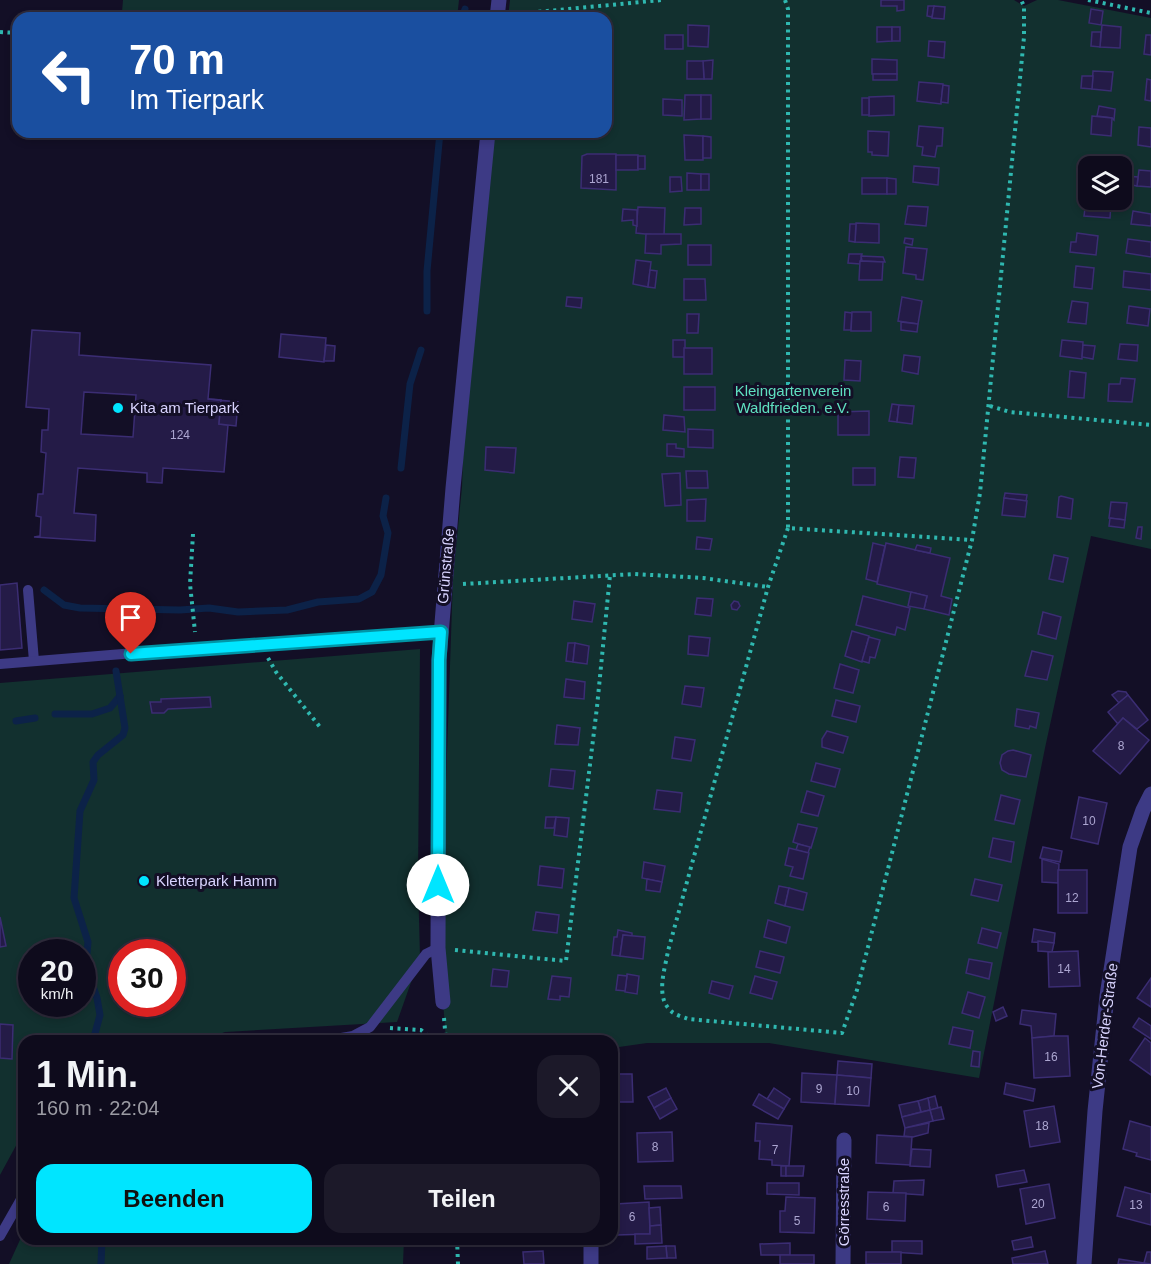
<!DOCTYPE html>
<html lang="de">
<head>
<meta charset="utf-8">
<style>
	:root { --surface:#0e0b1c; --page:#1c1929; --text:#f1f3f6; --muted:#9b9ba3; --line:#2e2b3b; --accent:#00e5ff }
	body { margin:0; font-family:Helvetica,sans-serif; background:var(--page); color:var(--text); height:100vh; display:flex; flex-direction:column; font-size:22px; white-space:nowrap }
	* { box-sizing:border-box; margin:0 }
	p { font-size:20px; color:var(--muted) }
	.icon { flex:none; width:33px; height:33px; fill:none; stroke:currentColor; stroke-width:2; stroke-linecap:round; stroke-linejoin:round }
	.map { position:relative; flex:1; overflow:hidden }
	.panel { position:absolute; left:18px; top:1035px; width:600px; height:210px; display:flex; flex-direction:column; background:var(--surface); border-radius:18px; box-shadow:0 3px 9px #0003,0 0 0 2px var(--line) }
	.panel>* { flex:none }
	.guide { position:absolute; left:12px; top:12px; width:600px; height:126px; border-radius:18px; box-shadow:0 3px 9px #0003,0 0 0 2px var(--line); background:#1a4fa0; color:#fff; overflow:hidden }
	.tools { position:absolute; left:1078px; top:156px; display:grid; gap:12px }
	.tools a { display:grid; place-items:center; width:54px; height:54px; border-radius:12px; background:var(--surface); box-shadow:0 3px 9px #0003,0 0 0 2px var(--line); font-size:30px }
	.speed { position:absolute; left:18px; top:939px; display:flex; gap:12px; font-size:30px; font-weight:700; text-align:center }
	.speed>* { display:grid; place-content:center; width:78px; height:78px; border-radius:50%; background:var(--surface); box-shadow:0 3px 9px #0003,0 0 0 2px var(--line); line-height:1 }
	.speed small { font-size:15px; font-weight:400 }
	.speed .limit { border:9px solid #d22; background:#fff; color:#111 }
	.pin { position:absolute; display:grid; place-items:center; width:51px; height:51px; color:#fff; margin:-62px -26px; border-radius:50% 50% 50% 0; rotate:-45deg; box-shadow:0 0 6px #0007 }
	.pin .icon { rotate:45deg }
	.me { position:absolute; width:66px; margin:-33px; rotate:0deg; stroke-linejoin:round; filter:drop-shadow(0 0 4px #0008) }
	.turn { display:flex; align-items:center; gap:21px; height:126px; padding:0 18px; font-size:27px }
	.turn .icon { width:78px; height:78px; stroke-width:2.5 }
	.turn b { display:block; font-size:42px; line-height:51px }
	.round { display:grid; place-items:center; flex:none; width:63px; height:63px; border-radius:18px; background:var(--page) }
	.overview { display:flex; align-items:center; justify-content:space-between; height:102px; padding:0 18px }
	h1 { font-size:36px; font-weight:600; line-height:45px }
	.primary-button { display:flex; gap:12px; margin-top:auto; padding:12px 18px }
	.primary-button a { flex:1; height:69px; border-radius:18px; background:var(--accent); color:#111; font-size:24px; font-weight:600; line-height:69px; text-align:center }
	.primary-button a+a { background:var(--page); color:var(--text) }
	.map>svg:first-child { display:block }
	.green { fill:#12302f; fill-rule:evenodd }
	.lines { fill:none; stroke-linecap:round; stroke-linejoin:round }
	.stream { stroke:#0c2248; stroke-width:7 }
	.building { fill:#241b47; stroke:#3b2d73; stroke-width:1.5; fill-rule:evenodd }
	.path { stroke:#2fb8b0; stroke-width:4; stroke-dasharray:3 4.5; stroke-linecap:butt }
	.service { stroke:#3d3a85; stroke-width:10 }
	.minor { stroke:#3d3a85; stroke-width:15 }
	.route-casing { stroke:#0095a6; stroke-width:15 }
	.route { stroke:#00e5ff; stroke-width:10 }
	.poi-dot { fill:#00e5ff; stroke:#130f26; stroke-width:2 }
	.labels { text-anchor:middle; stroke-width:6; stroke-linejoin:round; paint-order:stroke }
	.number-label { font-size:12px; fill:#aca6d1 }
	.park-label { font-size:15px; fill:#5fe0c0; stroke:#130f26 }
	.poi-label { font-size:15px; fill:#d9d4ff; stroke:#130f26; text-anchor:start }
	.street-label { font-size:15px; fill:#d9d4ff; stroke:#130f26 }
</style>
</head>
<body>
<div class="map">
<svg width="1151" height="1264" viewBox="0 0 1151 1264">
	<rect width="100%" height="100%" fill="#130f26"/>
	<g class="green">
		<path d="M123,0H459L457,18H157L122,12Z"/>
		<path d="M510,0H1014L1024,6L1037,0H1058L1151,18V549L1091,536L1045,748L979,1078L769,1043H647L612,1048V1041H446L443,1001L444,841L453,578L462,487L467,338L494,132H606V18H508ZM1089,166H1122V200H1089Z"/>
		<path d="M420,649L418,880L420,957L397,1022L225,1032L200,1041H24V1131L0,1175V683ZM32,952H82V1004H32ZM122,952H172V1004H122Z"/>
		<path d="M24,1231V1239H404L403,1264H9Z"/>
	</g>
	<g class="lines">
		<g class="stream">
			<path d="M462,18L465,9"/>
			<path d="M427,311V271L440,132"/>
			<path d="M401,468L410,384L421,350"/>
			<path d="M44,590L64,605L80,608L180,610L209,608L238,612L287,610L318,602L359,599L372,592L381,575L388,533L383,516L386,498"/>
			<path d="M116,632L117,608"/>
			<path d="M55,714H92L110,708L120,696"/>
			<path d="M16,721L35,718"/>
			<path d="M93,1041L100,1015L97,998L86,965L88,942L74,898L80,811L94,780L93,762L98,755L123,735L125,728L116,671"/>
			<path d="M101,1264L102,1239"/>
		</g>
	</g>
	<g class="building">
		<path d="M881,0H904V10L897,11V6H881Z"/>
		<path d="M928,6H934L932,17L927,16Z"/>
		<path d="M934,6L945,7L944,19L932,18Z"/>
		<path d="M1091,9L1103,11L1101,25L1089,23Z"/>
		<path d="M688,25L709,26L708,47L688,46Z"/>
		<path d="M1102,25L1121,27L1120,48L1100,47Z"/>
		<path d="M877,27H892V41L877,42Z"/>
		<rect x="892" y="27" width="8" height="14"/>
		<path d="M1092,32H1101L1100,47L1091,46Z"/>
		<rect x="665" y="35" width="18" height="14"/>
		<path d="M1146,35H1151V55L1144,54Z"/>
		<path d="M929,41L945,42L944,58L928,56Z"/>
		<path d="M872,59L897,60V74H872Z"/>
		<path d="M713,60L712,79H704L703,61Z"/>
		<path d="M687,61H703L704,79H687Z"/>
		<path d="M1093,71L1113,72L1111,91L1092,89Z"/>
		<rect x="873" y="74" width="24" height="6"/>
		<path d="M1082,76H1093L1092,89L1081,88Z"/>
		<path d="M1147,79L1151,80V101L1145,100Z"/>
		<path d="M919,82L943,84L941,104L917,101Z"/>
		<path d="M943,85L949,86L948,103L941,102Z"/>
		<path d="M685,95H701V119L684,120Z"/>
		<rect x="701" y="95" width="10" height="24"/>
		<path d="M894,96V115L869,116V97Z"/>
		<rect x="862" y="98" width="7" height="17"/>
		<path d="M663,99L682,100V116L663,115Z"/>
		<path d="M1099,106L1115,109L1114,120L1112,118L1097,116Z"/>
		<path d="M1092,116L1112,118L1111,136L1091,134Z"/>
		<path d="M919,126L943,128L942,146H937L935,157L922,155L923,147L917,146Z"/>
		<path d="M1139,127L1151,128V147L1138,145Z"/>
		<path d="M868,131L889,132L888,156L872,155V152H868Z"/>
		<path d="M684,135L703,136V160H685Z"/>
		<path d="M703,136L711,137V158H703Z"/>
		<path d="M587,154H616V190L581,188L582,156Z"/>
		<rect x="616" y="155" width="22" height="15"/>
		<rect x="638" y="156" width="7" height="13"/>
		<path d="M1085,158L1118,162L1117,166H1089V174L1084,173Z"/>
		<path d="M914,166L939,168L938,185L913,182Z"/>
		<path d="M1139,170L1151,171V187L1137,186Z"/>
		<path d="M687,173L701,174V190H687Z"/>
		<rect x="701" y="174" width="8" height="16"/>
		<path d="M1127,176L1138,177L1137,186L1127,184Z"/>
		<path d="M670,177H681L682,191L670,192Z"/>
		<rect x="862" y="178" width="25" height="16"/>
		<path d="M887,178L896,179V194H887Z"/>
		<path d="M1086,201L1111,203L1110,218L1084,216Z"/>
		<path d="M908,206L928,207L926,226L905,224Z"/>
		<path d="M638,207L665,208L664,236L636,233Z"/>
		<path d="M685,208H701V224L684,225Z"/>
		<path d="M623,209L637,210V226L633,225V220L622,221Z"/>
		<path d="M1133,211L1151,214V226L1131,224Z"/>
		<path d="M856,223L879,224V243L855,242Z"/>
		<path d="M850,224H856L855,242L849,241Z"/>
		<path d="M1077,233L1098,236L1096,255L1070,252L1071,242H1076Z"/>
		<path d="M646,234H681V244L661,245V254L645,253Z"/>
		<path d="M905,238L913,239L912,245L904,243Z"/>
		<path d="M1128,239L1151,242V257L1126,253Z"/>
		<rect x="688" y="245" width="23" height="20"/>
		<path d="M906,247L927,249L923,280L916,279V275L903,273Z"/>
		<path d="M849,254H862L860,264L848,263Z"/>
		<path d="M861,256L883,257L885,262L862,261Z"/>
		<path d="M636,260L651,262L648,287L633,284Z"/>
		<path d="M860,261L883,262L882,280H859Z"/>
		<path d="M1076,266L1094,268L1092,289L1074,287Z"/>
		<path d="M650,270L657,271L655,288L648,287Z"/>
		<path d="M1124,271L1151,274V290L1123,287Z"/>
		<path d="M684,279H705L706,300H684Z"/>
		<path d="M567,297L582,298L581,308L566,306Z"/>
		<path d="M902,297L922,301L918,324L898,321Z"/>
		<path d="M1072,301L1088,303L1086,324L1068,322Z"/>
		<path d="M1129,306L1150,309L1148,326L1127,323Z"/>
		<path d="M845,312L852,313L851,330H844Z"/>
		<path d="M852,312H871V331H851Z"/>
		<path d="M687,314H699L698,333H687Z"/>
		<path d="M901,322L918,324L917,332L901,330Z"/>
		<path d="M32,330L80,333L79,355L211,365L208,399L221,400L219,424L228,425L224,472L163,468L162,483L147,482V473L78,468L74,513L96,515L95,541L34,537L40,536L41,517L36,516L38,494H43L46,453L41,452L42,430H48L49,409L26,407ZM84,392L136,395L133,437L81,434Z"/>
		<path d="M281,334L326,338L324,362L279,357Z"/>
		<rect x="673" y="340" width="12" height="17"/>
		<path d="M1062,340L1083,342L1082,359L1060,356Z"/>
		<path d="M1120,344L1138,345L1137,361L1118,359Z"/>
		<path d="M326,345L335,346L334,361H324Z"/>
		<path d="M1083,345L1095,346L1093,359L1082,357Z"/>
		<rect x="684" y="348" width="28" height="26"/>
		<path d="M904,355L920,357L918,374L902,371Z"/>
		<path d="M845,360L861,361L860,381L844,380Z"/>
		<path d="M1070,371L1086,373L1084,398L1068,397Z"/>
		<path d="M1121,378L1135,379L1132,402L1108,401L1109,384H1120Z"/>
		<rect x="684" y="387" width="31" height="23"/>
		<path d="M208,399L238,402L236,426L219,424L221,400Z"/>
		<path d="M892,404L899,405L897,422L889,421Z"/>
		<path d="M899,405L914,406L912,424L897,422Z"/>
		<path d="M869,411V435H838V412Z"/>
		<path d="M664,415L684,417L685,432L663,430Z"/>
		<path d="M688,429L713,430V448L688,447Z"/>
		<path d="M667,444H676V448L684,449V457L667,456Z"/>
		<path d="M486,447L516,448L514,473L485,470Z"/>
		<path d="M900,457L916,458L914,478L898,477Z"/>
		<rect x="853" y="468" width="22" height="17"/>
		<path d="M686,471H707L708,488H687Z"/>
		<path d="M680,473L681,505L665,506L662,474Z"/>
		<path d="M1005,493L1027,495L1026,501L1004,498Z"/>
		<path d="M1061,496L1073,499L1071,519L1057,517L1059,497Z"/>
		<path d="M1004,498L1027,501L1025,517L1002,515Z"/>
		<path d="M706,499L705,521H687V500Z"/>
		<path d="M1111,502L1127,503L1125,520L1109,518Z"/>
		<path d="M1110,518L1125,520L1124,528L1109,526Z"/>
		<path d="M1138,527H1142L1141,539L1136,538Z"/>
		<path d="M697,537L712,539L710,550L696,549Z"/>
		<path d="M873,543L885,546L877,582L866,579Z"/>
		<path d="M886,543L950,558L941,596L952,599L949,615L924,609L927,596L877,584Z"/>
		<path d="M917,545L931,548L930,553L915,550Z"/>
		<path d="M1054,555L1068,558L1063,582L1049,579Z"/>
		<path d="M17,583L22,648L0,650V585Z"/>
		<path d="M911,592L927,596L924,609L908,606Z"/>
		<path d="M863,596L910,608L905,630L897,627L895,635L856,625Z"/>
		<path d="M697,598L713,599L711,616L695,614Z"/>
		<path d="M574,601L595,604L592,622L572,619Z"/>
		<path d="M734,601L738,602L740,606L737,610L732,609L731,605Z"/>
		<path d="M1043,612L1061,617L1056,639L1038,634Z"/>
		<path d="M852,631L869,636L862,662L845,656Z"/>
		<path d="M689,636L710,638L708,656L688,654Z"/>
		<path d="M869,637L880,640L875,658L870,657L869,663L862,661Z"/>
		<path d="M568,643H575L573,662L566,661Z"/>
		<path d="M575,643L589,646L587,664L573,662Z"/>
		<path d="M1032,651L1053,656L1047,680L1025,676Z"/>
		<path d="M840,664L859,670L853,693L834,688Z"/>
		<path d="M566,679L585,682L584,699L564,697Z"/>
		<path d="M685,686L704,688L701,707L682,704Z"/>
		<path d="M1118,691L1126,692L1128,695L1119,703L1112,695Z"/>
		<path d="M1128,695L1148,720L1137,729L1123,718L1118,724L1108,712Z"/>
		<path d="M210,697L211,707L168,709L164,713H152L150,702H161V699Z"/>
		<path d="M836,700L860,706L856,722L832,716Z"/>
		<path d="M1017,709L1039,713L1036,728L1030,726L1029,729L1015,726Z"/>
		<path d="M1123,718L1149,740L1120,774L1093,751Z"/>
		<path d="M557,725L580,728L578,745L555,744Z"/>
		<path d="M827,731L848,737L843,753L822,747V739Z"/>
		<path d="M675,737L695,740L691,761L672,758Z"/>
		<path d="M1013,750L1031,755L1026,777L1009,774L1002,770L1000,763L1002,755L1008,751Z"/>
		<path d="M816,763L840,769L835,787L811,781Z"/>
		<path d="M551,769L575,771L573,789L549,786Z"/>
		<path d="M657,790L682,793L680,812L654,809Z"/>
		<path d="M807,791L824,796L818,816L801,812Z"/>
		<path d="M1001,795L1020,800L1014,824L995,820Z"/>
		<path d="M1079,797L1107,803L1098,844L1071,838Z"/>
		<path d="M546,817H556L554,828H545Z"/>
		<path d="M556,817L569,818L567,837L554,835Z"/>
		<path d="M798,824L817,828L811,848L793,842Z"/>
		<path d="M993,838L1014,842L1011,862L989,857Z"/>
		<path d="M798,844L810,847L808,853L796,850Z"/>
		<path d="M1043,847L1062,851L1060,862L1040,858Z"/>
		<path d="M789,848L809,853L803,879L790,876L793,867L785,865Z"/>
		<path d="M1042,859L1059,864L1058,883L1042,882Z"/>
		<path d="M644,862L665,866L662,882L642,878Z"/>
		<path d="M540,866L564,869L562,888L538,885Z"/>
		<rect x="1058" y="870" width="29" height="43"/>
		<path d="M647,879L662,882L660,892L646,890Z"/>
		<path d="M975,879L1002,885L998,901L971,895Z"/>
		<path d="M779,886L789,888L785,906L775,903Z"/>
		<path d="M789,888L807,893L803,910L785,906Z"/>
		<path d="M536,912L559,915L557,933L533,930Z"/>
		<path d="M0,917L6,946L0,947Z"/>
		<path d="M768,920L790,927L786,943L764,937Z"/>
		<path d="M982,928L1001,933L997,948L978,943Z"/>
		<path d="M1034,929L1055,933L1054,943L1032,942Z"/>
		<path d="M618,930L632,933V936L623,935L620,956L612,955L614,937H617Z"/>
		<path d="M623,935L645,937L643,959L620,956Z"/>
		<path d="M1038,941L1054,943L1052,952L1038,951Z"/>
		<path d="M760,951L784,957L780,973L756,967Z"/>
		<path d="M1078,951L1080,986L1049,987L1048,952Z"/>
		<path d="M969,959L992,963L989,979L966,973Z"/>
		<path d="M493,969L509,971L507,987L491,986Z"/>
		<path d="M627,974L639,976L637,994L625,992Z"/>
		<path d="M618,975L627,976L625,991L616,990Z"/>
		<path d="M552,976L571,978L569,997L560,996V1000L548,999Z"/>
		<path d="M755,976L777,982L772,999L750,993Z"/>
		<path d="M1151,978V1007L1137,998Z"/>
		<path d="M712,981L733,986L729,999L709,993Z"/>
		<path d="M968,992L985,997L979,1018L962,1013Z"/>
		<path d="M1003,1007L1007,1016L996,1021L993,1012Z"/>
		<path d="M1022,1010L1056,1014L1054,1036L1032,1038L1031,1026L1020,1024Z"/>
		<path d="M1139,1018L1151,1026V1039L1133,1027Z"/>
		<path d="M0,1024L13,1025L12,1059L0,1058Z"/>
		<path d="M953,1027L973,1031L970,1048L949,1044Z"/>
		<path d="M1054,1036H1068L1070,1076L1034,1078L1032,1038Z"/>
		<path d="M1145,1038L1151,1043V1075L1130,1060Z"/>
		<path d="M973,1051L980,1052L979,1067L971,1066Z"/>
		<path d="M838,1061L872,1064L871,1078L837,1075Z"/>
		<path d="M802,1073L837,1075L835,1104L801,1102Z"/>
		<path d="M612,1074H632L633,1102H612Z"/>
		<path d="M837,1075L871,1078L869,1106L835,1104Z"/>
		<path d="M1006,1083L1035,1089L1033,1101L1004,1094Z"/>
		<path d="M666,1088L671,1098L654,1108L648,1097Z"/>
		<path d="M774,1088L790,1099L784,1109L767,1099Z"/>
		<path d="M759,1094L784,1109L778,1119L753,1105Z"/>
		<path d="M935,1096L938,1108L930,1110L928,1098Z"/>
		<path d="M671,1098L677,1109L660,1119L654,1108Z"/>
		<path d="M928,1098L930,1110L921,1112L918,1101Z"/>
		<path d="M918,1101L921,1112L902,1117L899,1105Z"/>
		<path d="M1054,1106L1060,1142L1030,1147L1024,1111Z"/>
		<path d="M941,1107L944,1119L933,1121L930,1110Z"/>
		<path d="M930,1110L933,1121L905,1128L902,1117Z"/>
		<path d="M1130,1121L1151,1127V1160L1136,1156L1137,1153L1123,1149Z"/>
		<path d="M756,1123L792,1126L789,1166L772,1165V1160L759,1159L760,1141H755Z"/>
		<path d="M929,1123L928,1133L913,1137L904,1136L905,1128Z"/>
		<path d="M672,1132L673,1161L638,1162L637,1133Z"/>
		<path d="M877,1135L912,1137L910,1165L876,1163Z"/>
		<path d="M912,1149L931,1150L930,1167L910,1166Z"/>
		<rect x="781" y="1166" width="5" height="10"/>
		<path d="M786,1166H804L803,1176H786Z"/>
		<path d="M1024,1170L1027,1182L998,1187L996,1175Z"/>
		<path d="M924,1180L923,1195L893,1193L894,1181Z"/>
		<path d="M767,1183H799V1195L767,1194Z"/>
		<path d="M1049,1184L1055,1218L1026,1224L1020,1189Z"/>
		<path d="M644,1186H681L682,1198L645,1199Z"/>
		<path d="M1125,1187L1151,1194V1225L1117,1216Z"/>
		<path d="M868,1192L906,1193L905,1221L867,1219Z"/>
		<path d="M786,1197L815,1198L814,1233L780,1232V1211H785Z"/>
		<path d="M649,1202L650,1234L616,1235L615,1204Z"/>
		<path d="M660,1207L661,1225L650,1226L649,1208Z"/>
		<path d="M661,1225L662,1243L635,1244V1234H650V1226Z"/>
		<path d="M1031,1237L1033,1247L1014,1250L1012,1241Z"/>
		<path d="M892,1241H922V1254L892,1252Z"/>
		<path d="M790,1243V1255H761L760,1244Z"/>
		<path d="M666,1246H675L676,1258H667Z"/>
		<path d="M666,1246L667,1258L647,1259V1247Z"/>
		<path d="M543,1251L544,1264H524L523,1252Z"/>
		<path d="M1045,1251L1048,1264H1013L1012,1258Z"/>
		<rect x="866" y="1252" width="35" height="12"/>
		<path d="M1147,1252H1151V1264L1144,1263Z"/>
		<rect x="780" y="1255" width="34" height="9"/>
		<path d="M1119,1259L1144,1263L1147,1264H1118Z"/>
	</g>
	<g class="lines">
		<g class="path">
			<path d="M785,0L788,9V528L972,540"/>
			<path d="M1088,0L1151,13"/>
			<path d="M516,14L662,0"/>
			<path d="M0,32L18,33"/>
			<path d="M990,406L1010,412L1151,425"/>
			<path d="M788,528L768,587L668,951C665,969 655,997 671,1011C675,1015 683,1017 688,1019L842,1033L857,990L972,540L980,493L1024,37V6L1021,0"/>
			<path d="M193,534L190,584L195,632"/>
			<path d="M463,584L635,574L703,578L768,587"/>
			<path d="M268,658L276,672L320,727"/>
			<path d="M455,950L566,961L597,707L610,575"/>
			<path d="M444,1018L446,1041"/>
			<path d="M390,1028L421,1030L433,1041"/>
			<path d="M457,1239L458,1264"/>
		</g>
		<g class="service">
			<path d="M28,590L34,661"/>
			<path d="M0,664L196,648L442,632"/>
			<path d="M324,1041L353,1036L370,1027L426,954L438,948"/>
			<path d="M0,1236L24,1194"/>
		</g>
		<g class="minor">
			<path d="M497,18L499,0"/>
			<path d="M443,1002L438,948L439,660L453,488L488,132"/>
			<path d="M591,1264V1239"/>
			<path d="M843,1264L844,1140"/>
			<path d="M1084,1264L1095,1111L1107,996L1130,847L1143,810L1151,794"/>
		</g>
	</g>
	<g class="lines">
		<defs>
			<path id="route" d="M131,654L441,632L439,660L438,885"/>
		</defs>
		<use href="#route" class="route-casing"/>
		<use href="#route" class="route"/>
	</g>
	<g class="poi-dot">
		<circle cx="118" cy="408" r="6"/>
		<circle cx="144" cy="881" r="6"/>
	</g>
	<g class="labels">
		<g class="number-label">
			<text x="599" y="183">181</text>
			<text x="180" y="439">124</text>
			<text x="1121" y="750">8</text>
			<text x="1089" y="825">10</text>
			<text x="1072" y="902">12</text>
			<text x="1064" y="973">14</text>
			<text x="1051" y="1061">16</text>
			<text x="819" y="1093">9</text>
			<text x="853" y="1095">10</text>
			<text x="1042" y="1130">18</text>
			<text x="655" y="1151">8</text>
			<text x="775" y="1154">7</text>
			<text x="1038" y="1208">20</text>
			<text x="1136" y="1209">13</text>
			<text x="886" y="1211">6</text>
			<text x="632" y="1221">6</text>
			<text x="797" y="1225">5</text>
		</g>
		<g class="park-label">
			<text x="793" y="396">Kleingartenverein<tspan x="793" dy="17">Waldfrieden. e.V.</tspan></text>
		</g>
		<g class="poi-label">
			<text x="130" y="413">Kita am Tierpark</text>
			<text x="156" y="886">Kletterpark Hamm</text>
		</g>
		<g class="street-label">
			<text transform="translate(446 566) rotate(-85)" y="5">Grünstraße</text>
			<text transform="translate(1105 1026) rotate(-83)" y="5">Von-Herder-Straße</text>
			<text transform="translate(844 1202) rotate(-90)" y="5">Görresstraße</text>
		</g>
	</g>
</svg>
<div class="tools">
<a><svg class="icon" aria-label="layers" viewBox="0 0 24 24"><path d="M12 4l9 5-9 5-9-5zM3 14l9 5 9-5"/></svg></a>
</div>
<div class="speed"><div>20<small>km/h</small></div><div class="limit">30</div></div>
<div class="pin" style="left:131px;top:654px;background:#d93025"><svg class="icon" aria-label="arrive" viewBox="0 0 24 24"><path d="M6 21V4h12l-3 4 3 4H6"/></svg></div>
<svg class="me" style="left:438px;top:885px" viewBox="-20 -20 40 40"><circle r="19" fill="#fff"/><path d="M0-13L10 11 0 6-10 11z" fill="#00e5ff"/></svg>
<div class="guide">
<div class="turn"><svg class="icon" aria-label="left" viewBox="0 0 24 24"><path d="M17 20v-9H6M10 6l-5 5 5 5"/></svg><div><b>70 m</b>Im Tierpark</div></div>
</div>
<section class="panel">
<div class="overview"><div><h1>1 Min.</h1><p>160 m · 22:04</p></div><a class="round"><svg class="icon" aria-label="close" viewBox="0 0 24 24"><path d="M6 6l12 12M18 6L6 18"/></svg></a></div>
<div class="primary-button"><a>Beenden</a><a>Teilen</a></div>
</section>
</div>
</body>
</html>
